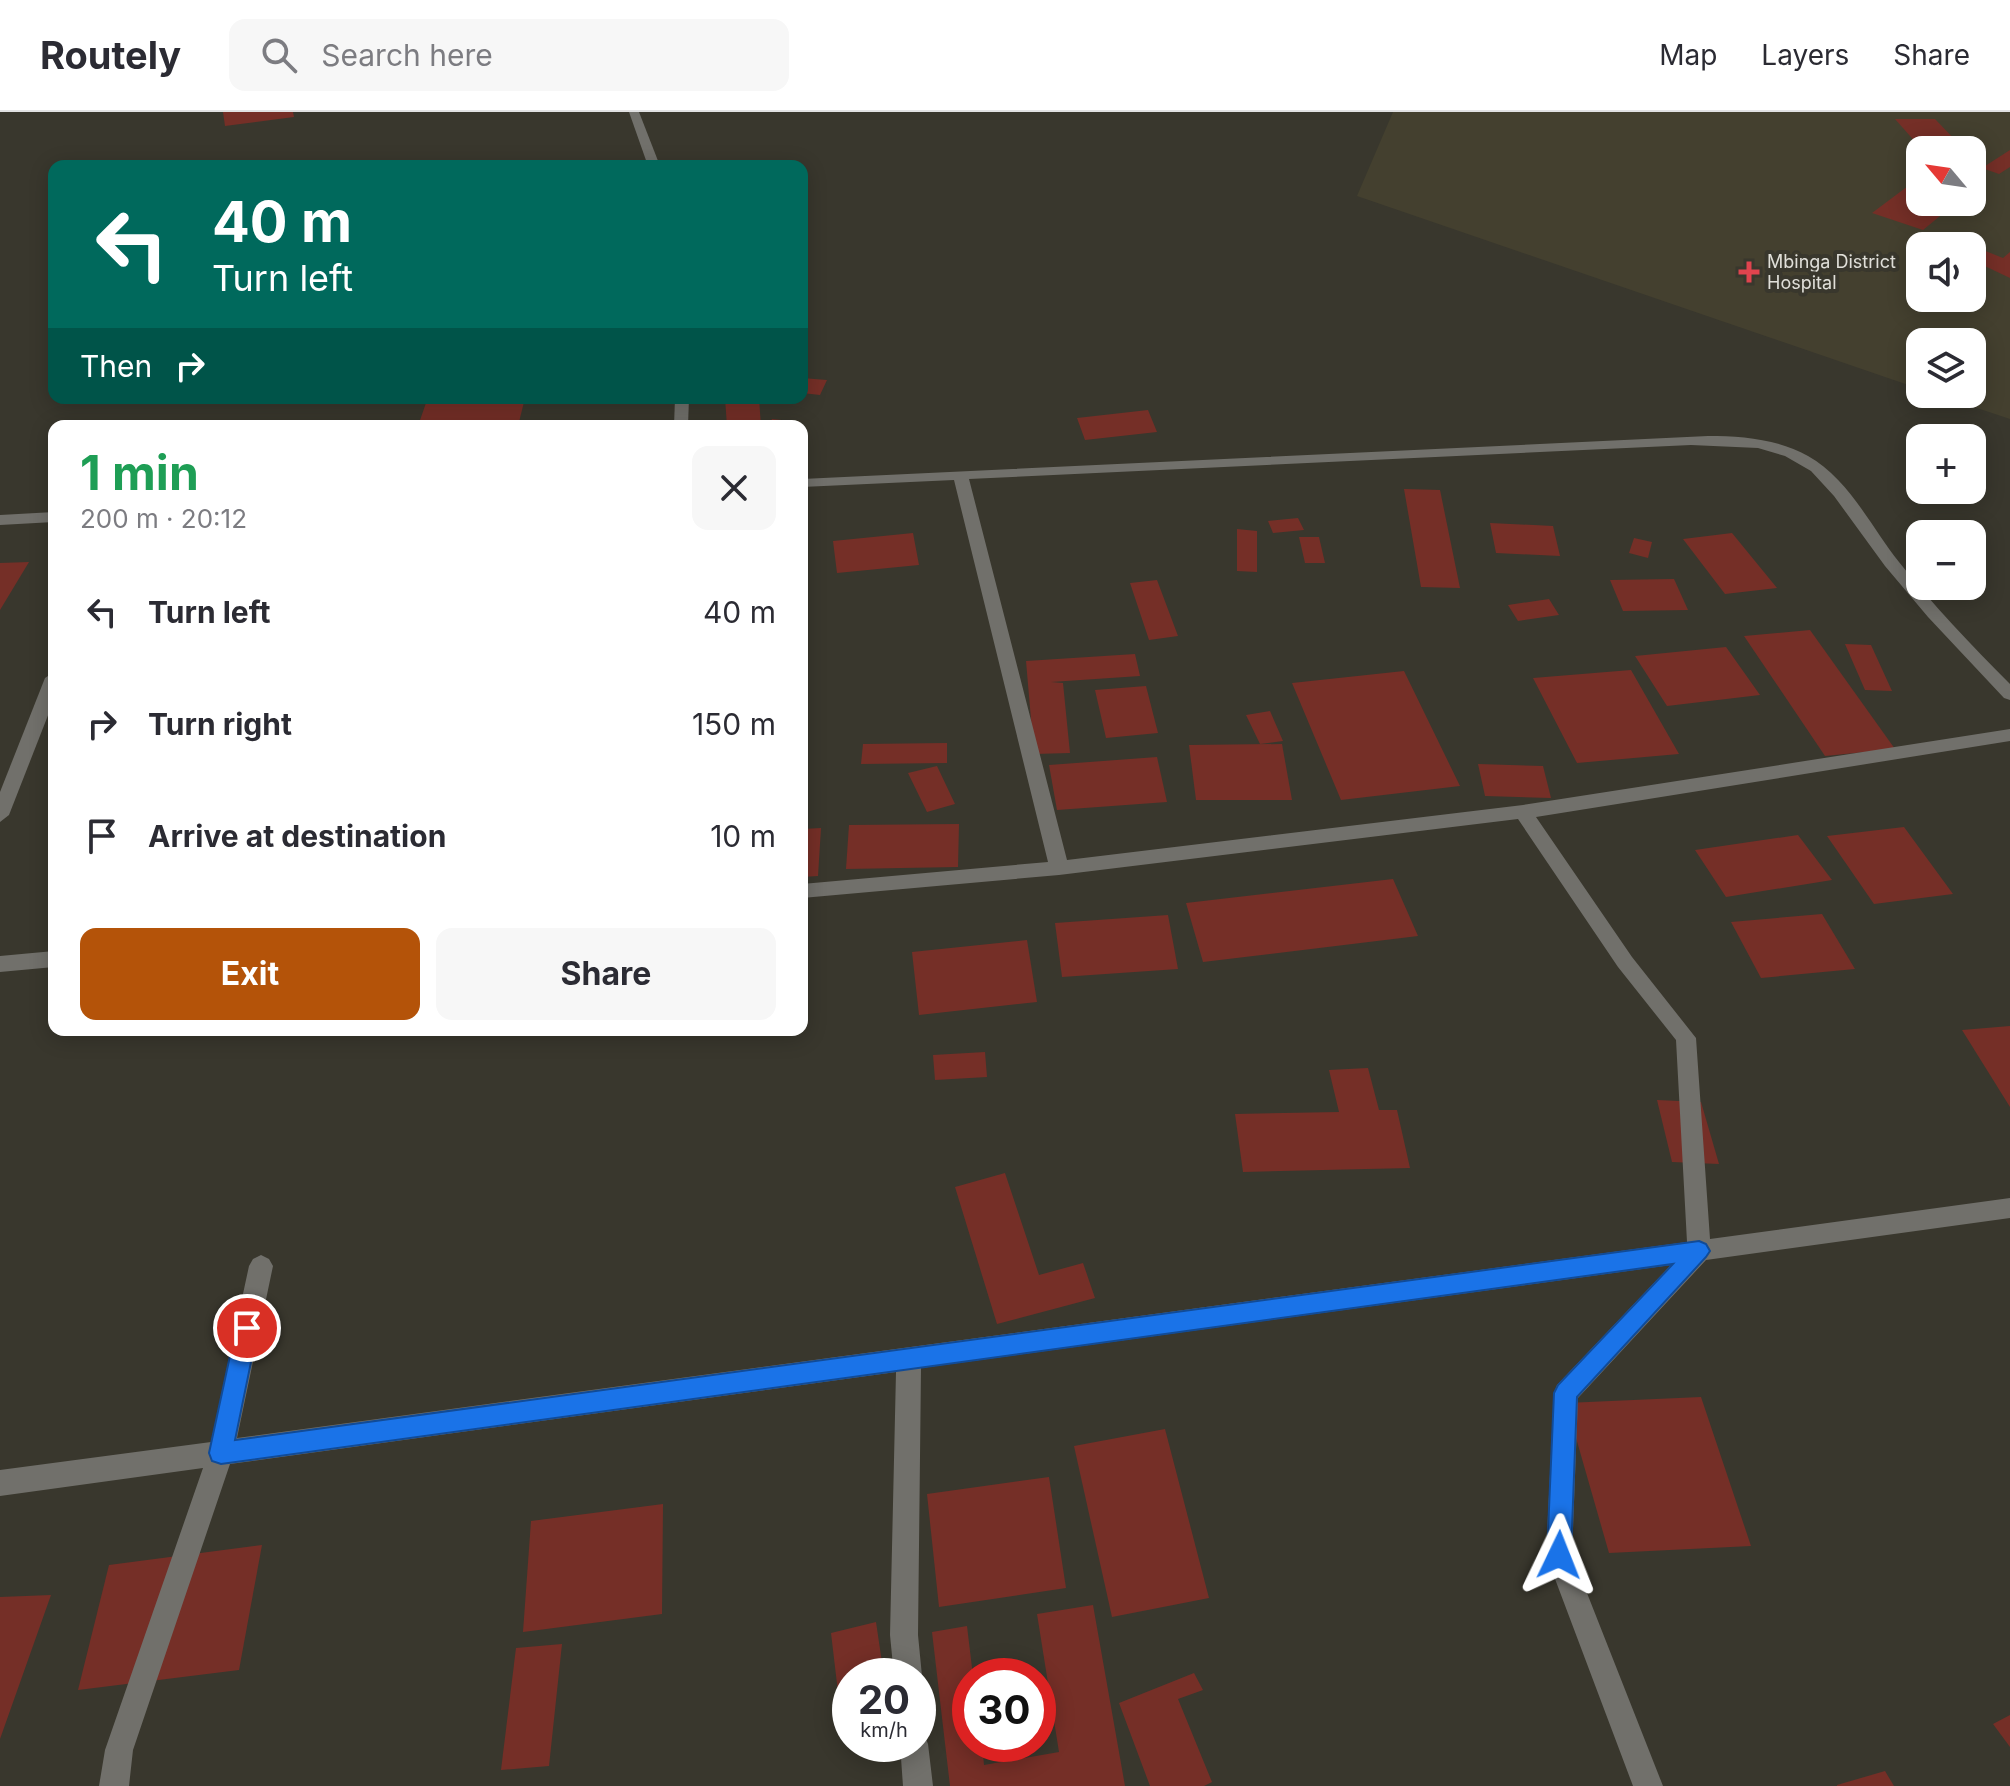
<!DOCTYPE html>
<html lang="en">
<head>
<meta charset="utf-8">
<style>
	:root { --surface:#fff; --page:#f7f7f7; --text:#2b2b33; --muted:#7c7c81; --line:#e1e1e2; --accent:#b45309 }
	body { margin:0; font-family:Inter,sans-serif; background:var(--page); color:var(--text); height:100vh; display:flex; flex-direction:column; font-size:30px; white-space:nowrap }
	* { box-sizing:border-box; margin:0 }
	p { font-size:26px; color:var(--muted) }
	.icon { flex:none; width:44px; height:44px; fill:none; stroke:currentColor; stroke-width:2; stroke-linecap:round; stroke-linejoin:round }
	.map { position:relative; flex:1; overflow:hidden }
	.details { position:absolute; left:48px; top:308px; width:760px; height:616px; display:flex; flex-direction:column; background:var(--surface); border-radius:16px; box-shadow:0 4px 20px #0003 }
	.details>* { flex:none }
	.guide { position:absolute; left:48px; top:48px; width:760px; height:244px; border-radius:16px; box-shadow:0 4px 20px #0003; background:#00695c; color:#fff; overflow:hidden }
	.needle { width:52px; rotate:299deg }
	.tools { position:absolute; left:1906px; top:24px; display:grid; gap:16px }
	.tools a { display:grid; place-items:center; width:80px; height:80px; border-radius:16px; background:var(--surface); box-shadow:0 4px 20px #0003; font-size:40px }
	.speed { position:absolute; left:832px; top:1546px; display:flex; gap:16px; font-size:40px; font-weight:700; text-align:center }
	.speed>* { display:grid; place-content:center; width:104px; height:104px; border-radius:50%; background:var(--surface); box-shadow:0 4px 20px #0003; line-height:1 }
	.speed small { font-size:20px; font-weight:400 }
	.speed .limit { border:12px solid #d22; background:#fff; color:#111 }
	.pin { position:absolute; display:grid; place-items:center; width:68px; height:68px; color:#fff; margin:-34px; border:4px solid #fff; border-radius:50%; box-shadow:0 2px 8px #0007 }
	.me { position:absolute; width:88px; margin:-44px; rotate:2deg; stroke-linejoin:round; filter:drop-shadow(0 0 6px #0008) }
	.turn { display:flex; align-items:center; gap:28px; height:168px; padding:0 32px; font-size:36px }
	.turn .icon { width:104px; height:104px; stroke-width:2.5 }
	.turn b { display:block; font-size:56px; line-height:68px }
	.then { display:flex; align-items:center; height:76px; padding:0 32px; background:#0003; gap:16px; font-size:30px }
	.round { display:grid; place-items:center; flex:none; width:84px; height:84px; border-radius:16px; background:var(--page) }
	.head { display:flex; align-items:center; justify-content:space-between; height:136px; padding:0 32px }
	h1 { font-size:48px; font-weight:700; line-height:60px; color:#1e9e55 }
	.cta { display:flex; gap:16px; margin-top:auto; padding:16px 32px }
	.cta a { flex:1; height:92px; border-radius:16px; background:var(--accent); color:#fff; font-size:32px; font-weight:700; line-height:92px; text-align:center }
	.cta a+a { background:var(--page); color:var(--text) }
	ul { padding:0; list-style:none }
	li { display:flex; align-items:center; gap:24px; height:112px; padding:0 32px }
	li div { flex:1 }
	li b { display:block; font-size:30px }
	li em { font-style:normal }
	header { display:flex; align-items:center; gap:48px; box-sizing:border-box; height:112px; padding:0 40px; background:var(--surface); border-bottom:2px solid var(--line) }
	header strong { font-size:38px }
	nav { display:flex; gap:44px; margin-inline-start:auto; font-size:28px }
	.search { width:560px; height:72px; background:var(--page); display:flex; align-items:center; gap:20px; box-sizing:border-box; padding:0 28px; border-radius:16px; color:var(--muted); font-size:30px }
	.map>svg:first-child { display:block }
	.built { fill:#44402f; fill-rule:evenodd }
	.building { fill:#752f27 }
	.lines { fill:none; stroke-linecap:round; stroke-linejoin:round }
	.minor { fill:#71706b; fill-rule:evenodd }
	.route { fill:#1a73e8; stroke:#114b97; stroke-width:2 }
	.health-dot { fill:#e0444e; stroke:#39372d; stroke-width:3 }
	.labels { text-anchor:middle; stroke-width:8; stroke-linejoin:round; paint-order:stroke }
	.far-poi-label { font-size:18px; fill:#e0dfd9; stroke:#39372d; text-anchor:start }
</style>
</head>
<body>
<header>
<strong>Routely</strong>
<div class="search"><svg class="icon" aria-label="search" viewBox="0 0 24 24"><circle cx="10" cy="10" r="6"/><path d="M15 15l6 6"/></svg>Search here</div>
<nav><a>Map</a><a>Layers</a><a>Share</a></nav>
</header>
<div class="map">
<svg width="2010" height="1674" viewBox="0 0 2010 1674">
	<rect width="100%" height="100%" fill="#39372d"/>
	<path class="built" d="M1393,0H2010V307L1935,282H1972V230H1920V277L1357,84ZM1920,38H1972V90H1920ZM1920,134H1972V186H1920Z"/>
	<g class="building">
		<path d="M223,0H293L294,5L225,14Z"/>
		<path d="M1895,7H1935L1959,32L1918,33Z"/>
		<path d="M2010,38V55L1999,62L1982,56Z"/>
		<path d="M1920,65V90H1957L1923,118L1872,101Z"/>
		<path d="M1958,128L2003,146L2010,140V166L1972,148V134H1948Z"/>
		<path d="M802,266L827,268L820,283L802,281Z"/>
		<path d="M525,286L518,314H418L427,288Z"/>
		<path d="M725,286H759L761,314H727Z"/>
		<path d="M1148,298L1157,320L1085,328L1077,306Z"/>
		<path d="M772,307L800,310L798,314H769Z"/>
		<path d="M1404,377L1440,378L1460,476L1421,475Z"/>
		<path d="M1298,406L1304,418L1273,421L1268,409Z"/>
		<path d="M1490,411L1553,414L1560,444L1496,441Z"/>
		<path d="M1237,417L1257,419V460L1237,459Z"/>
		<path d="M913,421L919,453L837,461L833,429Z"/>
		<path d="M1732,421L1777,476L1725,482L1683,427Z"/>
		<path d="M1299,425H1319L1325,451H1305Z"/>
		<path d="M1634,426L1652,430L1648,446L1629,441Z"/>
		<path d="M29,450L0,498V451Z"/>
		<path d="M1674,467L1688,498L1623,499L1610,468Z"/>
		<path d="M1157,468L1178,524L1149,528L1130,471Z"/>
		<path d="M1549,487L1559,503L1518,509L1508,493Z"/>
		<path d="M1810,518L1895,637L1825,644L1744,524Z"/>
		<path d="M1845,532L1871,533L1892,579L1865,578Z"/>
		<path d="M1726,535L1760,583L1667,594L1635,544Z"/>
		<path d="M1135,542L1140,564L1051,570L1063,571L1070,641L1034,642L1026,549Z"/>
		<path d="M1631,558L1679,642L1577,651L1533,566Z"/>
		<path d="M1404,559L1460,674L1341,688L1292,571Z"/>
		<path d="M1146,574L1158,621L1106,626L1095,578Z"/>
		<path d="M1270,599L1283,629L1260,632L1246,603Z"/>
		<path d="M947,631V651L861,652L863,632Z"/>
		<path d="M1282,632L1292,688H1196L1189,633Z"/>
		<path d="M1157,645L1167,690L1057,698L1049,653Z"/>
		<path d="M1478,652L1543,654L1551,686L1485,684Z"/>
		<path d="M937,654L955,692L927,700L908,661Z"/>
		<path d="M959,712L958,755L846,757L849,713Z"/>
		<path d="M1904,715L1953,782L1874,792L1827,724Z"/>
		<path d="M821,716L818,764L802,765V717Z"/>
		<path d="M1798,723L1832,768L1726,785L1695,738Z"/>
		<path d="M1393,767L1418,824L1203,850L1186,791Z"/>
		<path d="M1822,802L1855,857L1761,866L1731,810Z"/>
		<path d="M1168,803L1178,857L1062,865L1055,811Z"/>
		<path d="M1027,828L1037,890L919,903L912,840Z"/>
		<path d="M2010,914V995L1962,918Z"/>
		<path d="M985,940L987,965L935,968L933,943Z"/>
		<path d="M1368,956L1379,998H1397L1410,1056L1243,1060L1235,1002L1339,1000L1329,958Z"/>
		<path d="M1657,988L1701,990L1719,1052L1672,1050Z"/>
		<path d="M1005,1061L1039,1163L1083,1151L1095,1186L997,1212L955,1075Z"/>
		<path d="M1701,1285L1751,1434L1609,1441L1566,1291Z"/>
		<path d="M1165,1317L1209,1486L1112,1505L1074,1334Z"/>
		<path d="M1049,1365L1066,1476L939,1495L927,1382Z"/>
		<path d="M663,1392L662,1502L523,1520L531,1409Z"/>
		<path d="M262,1433L239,1558L78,1578L109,1453Z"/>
		<path d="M51,1483L0,1627V1485Z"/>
		<path d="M1093,1493L1125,1674H950L932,1520L967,1514L973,1564H970V1632H982L984,1653L1059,1640L1037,1502Z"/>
		<path d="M876,1510L884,1564H850V1630L844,1631L831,1521Z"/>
		<path d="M562,1532L549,1654L501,1658L516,1536Z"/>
		<path d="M1194,1561L1203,1578L1178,1587L1212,1670L1204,1674H1150L1119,1591Z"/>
		<path d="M2010,1603V1635L1993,1612Z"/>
		<path d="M1885,1659L1894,1674H1837V1673Z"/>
	</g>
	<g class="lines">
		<g class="minor">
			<path d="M629,0H639L660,54H648Z"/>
			<path d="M675,286H689L688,314H674Z"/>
			<path d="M1708,324C1742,324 1778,327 1808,344C1849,367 1871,415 1899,450C1933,493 1971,533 2010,572V588L2004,586L1928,505L1885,454L1834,384L1811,359L1785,344L1758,336L1691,333L969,367L1067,748L1523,693L2010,617V629L1536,705L1632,845L1696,926L1710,1127L2010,1086V1106L1706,1148L1578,1286L1572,1443L1663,1674H1633L1546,1443L1554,1281L1557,1273L1671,1153L921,1256L918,1523L922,1564L918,1574V1564H894L890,1523L896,1260L230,1352L133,1638L129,1674H99L105,1638L203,1356L0,1384V1358L211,1330L249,1154L253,1147L261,1143L269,1147L273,1154L237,1326L1687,1130L1676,928L1618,855L1518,707L1059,763L802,786V772L1048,750L954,368L802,375V367Z"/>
			<path d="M54,400V410L0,413V403Z"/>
			<path d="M54,560V588L9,703L0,710V680L45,566Z"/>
			<path d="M54,839V855L0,860V844Z"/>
			<path d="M918,1619L924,1622L928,1632L933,1674H903L900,1632H918Z"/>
		</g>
	</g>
	<path class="route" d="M1699,1129L1706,1132L1710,1139L1706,1145L1577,1285L1571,1443L1568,1452L1559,1455L1551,1452L1547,1443L1554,1281L1558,1273L1673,1152L221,1352L212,1349L209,1341L236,1216L239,1209L247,1206L255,1209L258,1216L235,1328Z"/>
	<path class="health-dot" d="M1745 148h8v8h8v8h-8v8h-8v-8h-8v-8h8z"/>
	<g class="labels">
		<g class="far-poi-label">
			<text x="1767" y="156">Mbinga District<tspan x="1767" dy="21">Hospital</tspan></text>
		</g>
	</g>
</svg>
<div class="tools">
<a><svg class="needle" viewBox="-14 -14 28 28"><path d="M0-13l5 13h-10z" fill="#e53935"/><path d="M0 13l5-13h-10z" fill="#7c7c81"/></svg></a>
<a><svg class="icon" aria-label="sound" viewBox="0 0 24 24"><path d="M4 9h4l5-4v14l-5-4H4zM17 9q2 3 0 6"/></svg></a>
<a><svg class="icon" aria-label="layers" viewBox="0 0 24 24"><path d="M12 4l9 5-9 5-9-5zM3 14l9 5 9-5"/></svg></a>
<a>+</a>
<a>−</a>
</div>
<div class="speed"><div>20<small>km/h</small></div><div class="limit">30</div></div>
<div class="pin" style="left:247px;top:1216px;background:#d93025"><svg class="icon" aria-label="arrive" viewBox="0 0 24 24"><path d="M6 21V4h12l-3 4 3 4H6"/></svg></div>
<svg class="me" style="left:1559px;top:1443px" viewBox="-20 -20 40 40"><path d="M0-17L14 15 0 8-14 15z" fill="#1a73e8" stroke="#fff" stroke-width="4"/></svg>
<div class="guide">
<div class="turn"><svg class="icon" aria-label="left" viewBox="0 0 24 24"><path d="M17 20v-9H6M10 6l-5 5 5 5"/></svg><div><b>40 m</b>Turn left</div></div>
<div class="then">Then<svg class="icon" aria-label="right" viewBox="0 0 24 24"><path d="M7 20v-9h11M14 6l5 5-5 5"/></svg></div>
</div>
<section class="details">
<div class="head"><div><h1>1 min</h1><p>200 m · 20:12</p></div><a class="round"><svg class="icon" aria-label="close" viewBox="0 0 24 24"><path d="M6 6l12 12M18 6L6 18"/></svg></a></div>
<ul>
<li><svg class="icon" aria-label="left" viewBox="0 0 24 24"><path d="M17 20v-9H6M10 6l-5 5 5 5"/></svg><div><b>Turn left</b></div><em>40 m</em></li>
<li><svg class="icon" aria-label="right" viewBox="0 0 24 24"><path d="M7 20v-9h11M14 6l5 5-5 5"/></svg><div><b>Turn right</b></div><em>150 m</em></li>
<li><svg class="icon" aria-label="arrive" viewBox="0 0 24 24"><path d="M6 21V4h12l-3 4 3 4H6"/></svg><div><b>Arrive at destination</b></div><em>10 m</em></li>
</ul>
<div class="cta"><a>Exit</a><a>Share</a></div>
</section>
</div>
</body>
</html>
